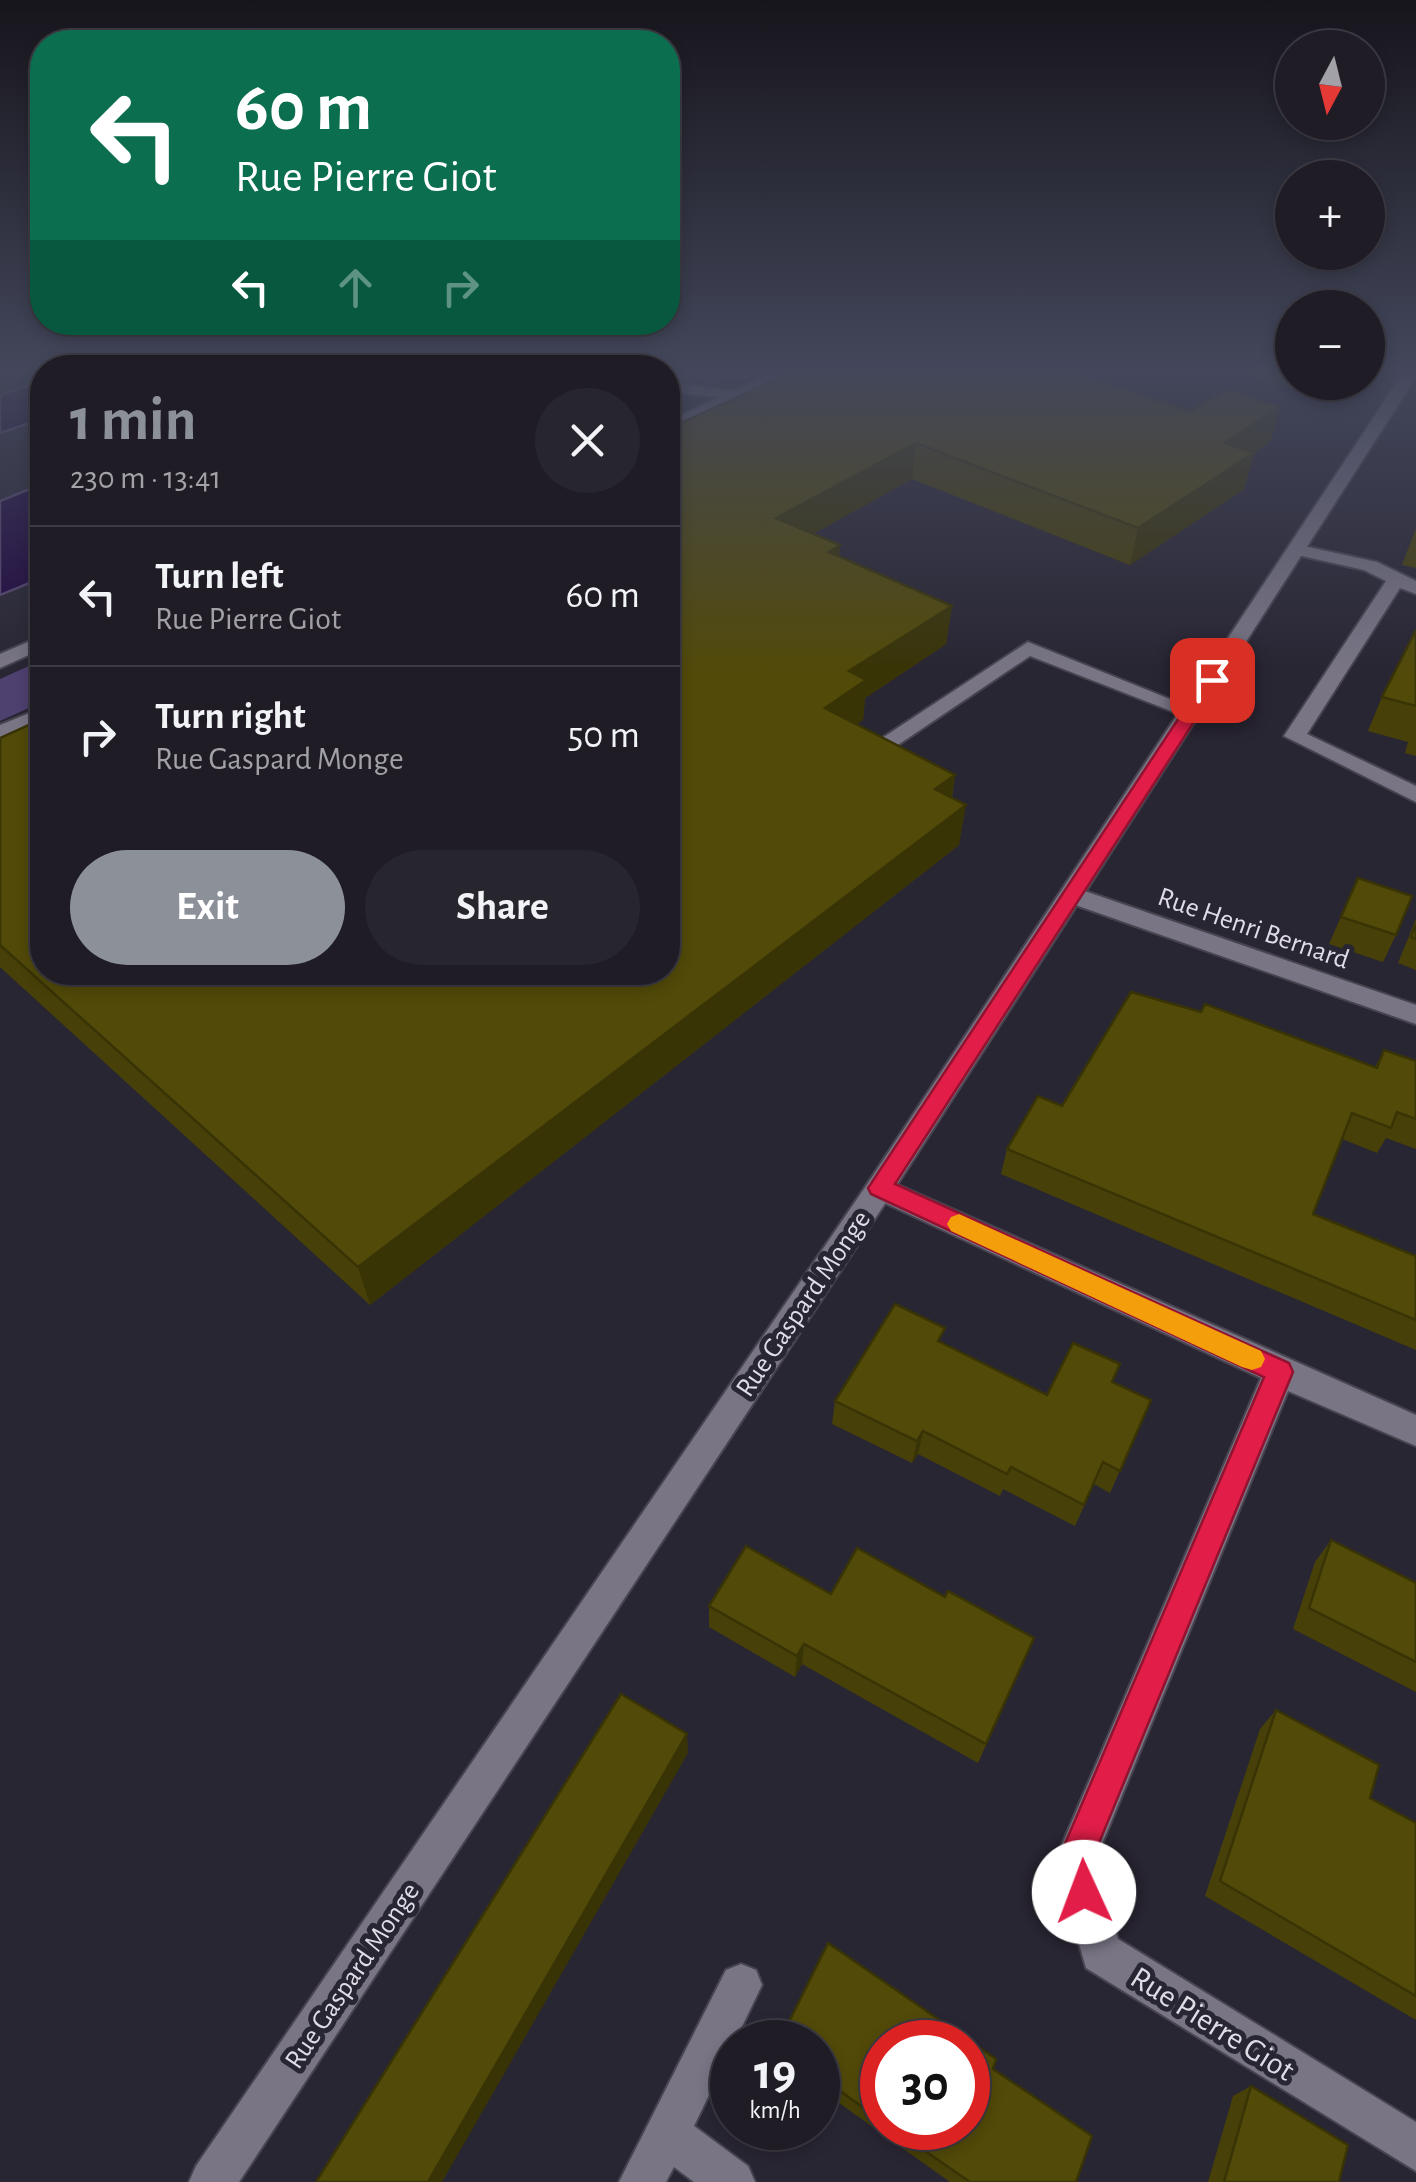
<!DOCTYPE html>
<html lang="en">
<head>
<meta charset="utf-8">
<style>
	:root { --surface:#1f1c26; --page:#27252e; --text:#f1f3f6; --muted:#a1a1a7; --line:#3c3a43; --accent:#8c9099 }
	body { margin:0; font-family:"Alegreya Sans",sans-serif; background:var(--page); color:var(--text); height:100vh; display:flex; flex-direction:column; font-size:38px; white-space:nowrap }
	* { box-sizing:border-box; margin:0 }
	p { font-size:32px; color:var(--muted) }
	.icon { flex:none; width:55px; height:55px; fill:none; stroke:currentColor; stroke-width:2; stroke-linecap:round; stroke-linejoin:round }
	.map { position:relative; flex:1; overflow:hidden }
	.drawer { position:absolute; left:30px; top:355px; width:650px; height:630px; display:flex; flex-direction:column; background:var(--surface); border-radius:40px; box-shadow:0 5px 15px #0003,0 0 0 2px var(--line) }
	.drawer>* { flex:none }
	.banner { position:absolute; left:30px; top:30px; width:650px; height:305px; border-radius:40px; box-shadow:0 5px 15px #0003,0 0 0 2px var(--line); background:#0b6e4f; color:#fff; overflow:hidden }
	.needle { width:65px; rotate:187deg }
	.tools { position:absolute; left:1275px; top:30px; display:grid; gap:20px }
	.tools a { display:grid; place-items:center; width:110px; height:110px; border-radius:50%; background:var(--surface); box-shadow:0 5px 15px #0003,0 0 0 2px var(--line); font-size:50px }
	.speed { position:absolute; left:710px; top:2020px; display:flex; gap:20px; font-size:50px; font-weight:700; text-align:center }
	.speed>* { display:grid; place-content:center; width:130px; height:130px; border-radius:50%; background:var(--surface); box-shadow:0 5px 15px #0003,0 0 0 2px var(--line); line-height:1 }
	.speed small { font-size:25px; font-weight:400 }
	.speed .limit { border:15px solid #d22; background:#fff; color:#111 }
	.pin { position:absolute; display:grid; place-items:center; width:85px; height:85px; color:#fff; margin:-42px; border-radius:20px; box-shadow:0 5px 15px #0006 }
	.me { position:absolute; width:110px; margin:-55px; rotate:358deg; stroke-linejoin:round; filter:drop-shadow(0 0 8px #0008) }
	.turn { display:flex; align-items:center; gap:35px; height:210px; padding:0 40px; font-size:45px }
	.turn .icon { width:130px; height:130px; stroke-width:2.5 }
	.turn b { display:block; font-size:70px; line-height:85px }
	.lanes { display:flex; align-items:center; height:95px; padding:0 40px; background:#0003; justify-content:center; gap:50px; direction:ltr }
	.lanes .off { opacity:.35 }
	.round { display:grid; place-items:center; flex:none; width:105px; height:105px; border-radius:52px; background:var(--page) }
	.headline { display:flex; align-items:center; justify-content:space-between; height:170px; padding:0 40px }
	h1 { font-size:60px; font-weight:700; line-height:75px; color:var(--accent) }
	.button { display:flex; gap:20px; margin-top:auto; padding:20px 40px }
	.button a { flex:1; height:115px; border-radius:60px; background:var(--accent); color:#fff; font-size:40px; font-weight:700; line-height:115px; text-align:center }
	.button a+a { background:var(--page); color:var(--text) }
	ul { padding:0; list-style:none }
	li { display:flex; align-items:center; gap:30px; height:140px; padding:0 40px; border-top:2px solid var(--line) }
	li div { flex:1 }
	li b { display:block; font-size:38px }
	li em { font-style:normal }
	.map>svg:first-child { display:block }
	.green { fill:#4e406f }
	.water { fill:#1f063f; stroke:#594671; stroke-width:2.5 }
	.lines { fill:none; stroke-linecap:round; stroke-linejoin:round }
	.service-casing { stroke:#474450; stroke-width:4 }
	.minor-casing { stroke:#474450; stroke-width:4 }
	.tertiary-casing { stroke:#474450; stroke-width:4 }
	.service { fill:#797585; fill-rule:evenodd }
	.minor { fill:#797585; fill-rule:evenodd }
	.tertiary { fill:#797585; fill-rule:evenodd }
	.wall { fill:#474008; fill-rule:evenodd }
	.shaded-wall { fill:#393406 }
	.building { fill:#524a09; stroke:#393406; stroke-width:2.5 }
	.route { fill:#e11d48; stroke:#92132f; stroke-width:2.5 }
	.slow { fill:#f59e0b }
	.labels { text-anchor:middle; stroke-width:10; stroke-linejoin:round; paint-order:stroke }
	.street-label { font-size:28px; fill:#dfdce6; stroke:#292633 }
	.near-street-label { font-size:32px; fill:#dfdce6; stroke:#292633 }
</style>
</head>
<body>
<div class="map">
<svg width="1416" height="2182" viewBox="0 0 1416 2182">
	<rect width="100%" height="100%" fill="#292633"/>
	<g class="green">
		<path d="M780,367C738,386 713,384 668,380V368L629,367Z"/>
		<path d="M42,660V702L0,721V679Z"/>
	</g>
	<g class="water">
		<path d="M42,381V419L0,433V395Z"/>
		<path d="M42,484V578L0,595V501Z"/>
	</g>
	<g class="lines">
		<defs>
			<g id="service">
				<path d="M784,367H803L668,432V421L720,397L668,392V382L733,391Z"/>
				<path d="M1299,545L1377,562L1416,581V594L1400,588L1307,734L1416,786V802L1284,736L1386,581L1364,570L1293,554L1290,550Z"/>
				<path d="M42,636V649L0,668V654Z"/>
				<path d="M1028,642L1202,712L1191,718L1184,716L1030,656L880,757H864L861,752Z"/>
				<path d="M42,708V722L0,739V725Z"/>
			</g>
			<g id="minor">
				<path d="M1073,887L1416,1005V1024L1064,901L1061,895L1064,889Z"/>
				<path d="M880,1177L1416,1415V1446L1288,1391L1095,1861L1118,1939L1416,2122V2171L1086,1968L1055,1861L1261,1378L870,1196L865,1188L870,1180Z"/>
				<path d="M741,1964L756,1970L762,1985L694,2126L748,2166L755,2182H694L674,2167L666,2182H619L726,1970Z"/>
			</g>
			<path id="tertiary" d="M1407,367H1416V377L890,1196L239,2182H189L196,2166L870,1180Z"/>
		</defs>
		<use href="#service" class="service-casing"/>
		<use href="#minor" class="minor-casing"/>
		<use href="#tertiary" class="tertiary-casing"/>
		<use href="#service" class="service"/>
		<use href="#minor" class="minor"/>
		<use href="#tertiary" class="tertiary"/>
	</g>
	<g class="wall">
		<path d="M803,367L1190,411L1280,407L1270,442L1254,453L1244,489L1130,565L912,479L813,534L839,556L952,606L946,644L865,698L863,720L856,724L955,775L952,798L959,845L370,1305L0,967V738Z"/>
		<path d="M1223,367H1292V382H1317L1304,392Z"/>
		<path d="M1416,528V568L1402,565Z"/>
		<path d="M1416,630V756L1405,753L1408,742L1368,731L1382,697Z"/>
		<path d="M1358,878L1396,935L1383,962L1329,944Z"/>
		<path d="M1416,919V970L1398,963Z"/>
		<path d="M1384,1050L1416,1061V1149L1386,1138L1377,1153L1342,1139L1313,1214L1416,1256V1350L1001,1174L1007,1149L1062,1106L1375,1067Z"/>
		<path d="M942,1343L1047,1395L1113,1382L1151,1400L1110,1493L1094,1484L1075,1526L1003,1489L1000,1496L918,1454L912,1463L832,1424L835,1401Z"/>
		<path d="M1331,1540L1416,1583V1692L1293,1629L1315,1562Z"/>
		<path d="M831,1594L945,1597L1034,1638L978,1763L802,1664L795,1677L709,1627V1606Z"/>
		<path d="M1276,1710L1370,1798L1416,1823V2020L1205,1896L1260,1729Z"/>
		<path d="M828,1943L996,2059L993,2069L1092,2136L1076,2182H950L818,2088V2042H779ZM882,2042H968V2128H882Z"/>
		<path d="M1251,2086L1339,2182H1208L1233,2096Z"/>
	</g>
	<g class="shaded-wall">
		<path d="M1307,382H1317L1304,392Z"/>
		<path d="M1280,407L1270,442L1254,453L1244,489L1130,565L1138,528L1225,443Z"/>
		<path d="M916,443L912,479L774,555L776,518Z"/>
		<path d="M840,545L837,583L829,552Z"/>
		<path d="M952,606L946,644L865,698L863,720L822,748L825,708L849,671Z"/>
		<path d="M955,775L949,814L935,789Z"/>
		<path d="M966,805L959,845L370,1305L358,1267Z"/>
		<path d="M923,1431L918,1454L912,1463L917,1441Z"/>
		<path d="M804,1644L802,1664L795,1677L797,1656Z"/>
		<path d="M687,1734L688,1753L442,2182H428Z"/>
	</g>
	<g class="building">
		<path d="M803,367H1056L1190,411L1228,389L1280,407L1225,443L1254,453L1138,528L916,443L776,518L840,545L829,552L952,606L849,671L866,680L825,708L955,775L935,789L966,805L358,1267L0,945V738L42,719V972H668V429Z"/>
		<path d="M1416,630V706L1382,697Z"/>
		<path d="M1358,878L1412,896L1396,935L1341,917Z"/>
		<path d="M1416,924V939L1411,937Z"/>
		<path d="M1131,992L1201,1012L1205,1004L1377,1068L1384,1050L1416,1061V1119L1397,1112L1391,1128L1352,1113L1313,1214L1416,1256V1320L1007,1149L1038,1096L1062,1106Z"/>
		<path d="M895,1304L945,1328L938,1341L1047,1395L1073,1343L1120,1364L1112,1382L1151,1400L1120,1471L1103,1462L1084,1505L1011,1467L1007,1474L923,1431L917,1441L835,1401Z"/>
		<path d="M1331,1540L1416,1583V1662L1309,1608Z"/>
		<path d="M746,1546L831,1594L857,1548L945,1597L948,1591L1034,1638L986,1744L804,1644L797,1656L709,1606Z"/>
		<path d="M621,1694L687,1734L428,2182H316Z"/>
		<path d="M1276,1710L1379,1765L1370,1798L1416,1823V1996L1220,1881Z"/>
		<path d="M828,1943L996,2059L993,2069L1092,2136L1076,2182H970L892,2128H968V2042H882V2121L818,2075V2042H779Z"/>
		<path d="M1251,2086L1348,2145L1339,2182H1224Z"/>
	</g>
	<linearGradient id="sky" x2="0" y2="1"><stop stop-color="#17151c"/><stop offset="0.55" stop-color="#43475b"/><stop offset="1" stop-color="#43475b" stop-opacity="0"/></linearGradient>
	<rect width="1416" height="672" fill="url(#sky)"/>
	<path class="route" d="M1212,675L1221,680L895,1184L1289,1363L1293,1372L1092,1860L1101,1892L1096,1904L1084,1909L1071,1904L1058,1860L1264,1377L871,1194L868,1188L1204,680Z"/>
	<path class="slow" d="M959,1214L1261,1351L1265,1359L1261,1367L1252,1370L1242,1367L951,1231L947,1224L951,1217Z"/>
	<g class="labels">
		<g class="street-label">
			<text transform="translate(1254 927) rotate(19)" y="10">Rue Henri Bernard</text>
			<text transform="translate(802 1303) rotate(-56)" y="10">Rue Gaspard Monge</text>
			<text transform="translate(351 1975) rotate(-56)" y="10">Rue Gaspard Monge</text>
		</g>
		<g class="near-street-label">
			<text transform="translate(1213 2023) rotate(32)" y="11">Rue Pierre Giot</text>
		</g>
	</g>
</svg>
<div class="tools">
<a><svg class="needle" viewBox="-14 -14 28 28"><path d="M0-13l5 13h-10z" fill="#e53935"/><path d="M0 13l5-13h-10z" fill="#a1a1a7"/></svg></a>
<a>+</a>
<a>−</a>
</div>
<div class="speed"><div>19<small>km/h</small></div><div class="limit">30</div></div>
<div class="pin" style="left:1212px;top:680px;background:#d93025"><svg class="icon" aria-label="arrive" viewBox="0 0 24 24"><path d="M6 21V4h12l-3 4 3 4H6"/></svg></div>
<svg class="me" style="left:1084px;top:1892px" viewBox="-20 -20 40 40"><circle r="19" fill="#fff"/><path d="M0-13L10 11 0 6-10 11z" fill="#e11d48"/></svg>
<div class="banner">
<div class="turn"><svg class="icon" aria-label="left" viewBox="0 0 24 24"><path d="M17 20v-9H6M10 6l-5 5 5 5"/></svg><div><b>60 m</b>Rue Pierre Giot</div></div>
<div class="lanes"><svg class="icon" aria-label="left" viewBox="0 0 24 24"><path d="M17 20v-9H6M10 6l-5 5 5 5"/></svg><svg class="icon off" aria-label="ahead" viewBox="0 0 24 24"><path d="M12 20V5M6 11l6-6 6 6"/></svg><svg class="icon off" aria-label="right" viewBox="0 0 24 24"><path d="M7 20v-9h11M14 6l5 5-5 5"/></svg></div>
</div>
<section class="drawer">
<div class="headline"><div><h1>1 min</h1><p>230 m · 13:41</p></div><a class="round"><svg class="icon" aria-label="close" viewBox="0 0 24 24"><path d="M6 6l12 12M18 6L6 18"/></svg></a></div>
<ul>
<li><svg class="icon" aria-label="left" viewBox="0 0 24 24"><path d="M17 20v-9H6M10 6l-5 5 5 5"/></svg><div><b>Turn left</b><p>Rue Pierre Giot</p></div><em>60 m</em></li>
<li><svg class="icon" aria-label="right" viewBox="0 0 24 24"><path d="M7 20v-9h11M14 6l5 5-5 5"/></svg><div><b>Turn right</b><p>Rue Gaspard Monge</p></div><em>50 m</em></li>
</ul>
<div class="button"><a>Exit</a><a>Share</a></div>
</section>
</div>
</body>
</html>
